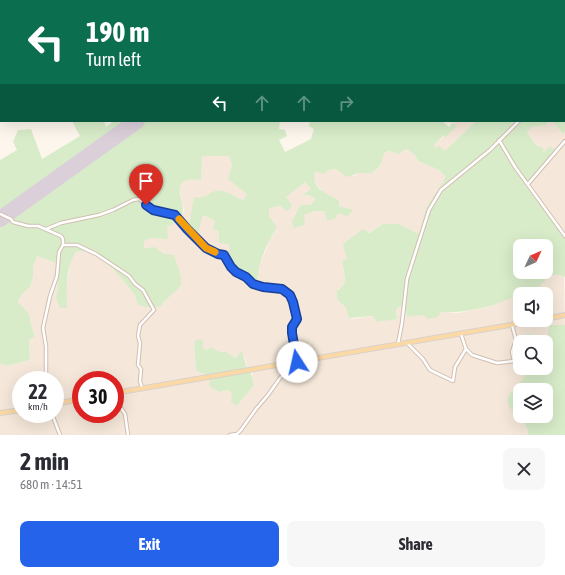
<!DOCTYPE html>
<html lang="en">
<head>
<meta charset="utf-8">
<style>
	:root { --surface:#fff; --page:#f7f7f7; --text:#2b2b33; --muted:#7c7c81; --accent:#2563eb }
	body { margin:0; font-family:"Asap Condensed",sans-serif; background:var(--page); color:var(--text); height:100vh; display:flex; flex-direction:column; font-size:15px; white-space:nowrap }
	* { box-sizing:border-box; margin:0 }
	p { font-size:13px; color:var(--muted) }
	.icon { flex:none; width:22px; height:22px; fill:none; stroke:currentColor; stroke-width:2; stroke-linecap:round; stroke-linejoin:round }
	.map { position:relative; height:435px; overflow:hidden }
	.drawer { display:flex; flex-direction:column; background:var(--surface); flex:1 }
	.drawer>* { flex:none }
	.guide { position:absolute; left:0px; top:0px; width:565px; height:122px; box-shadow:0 4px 16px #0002; background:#0b6e4f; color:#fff; overflow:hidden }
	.needle { width:26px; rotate:46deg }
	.buttons { position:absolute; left:513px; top:239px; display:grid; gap:8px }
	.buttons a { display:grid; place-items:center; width:40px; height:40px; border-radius:8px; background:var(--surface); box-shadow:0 4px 16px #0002; font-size:20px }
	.speed { position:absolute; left:12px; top:371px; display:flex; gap:8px; font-size:20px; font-weight:700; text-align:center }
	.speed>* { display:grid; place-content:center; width:52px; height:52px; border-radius:50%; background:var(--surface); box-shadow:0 4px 16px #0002; line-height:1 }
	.speed small { font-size:10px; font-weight:400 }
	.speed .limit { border:6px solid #d22; background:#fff; color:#111 }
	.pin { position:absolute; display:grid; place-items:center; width:34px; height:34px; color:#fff; margin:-41px -17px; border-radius:50% 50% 50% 0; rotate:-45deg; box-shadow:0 0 4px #0007 }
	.pin .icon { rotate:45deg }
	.me { position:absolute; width:44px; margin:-22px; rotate:350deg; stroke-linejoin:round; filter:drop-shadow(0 0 3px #0008) }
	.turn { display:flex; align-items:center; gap:14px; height:84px; padding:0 20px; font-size:18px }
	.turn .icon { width:52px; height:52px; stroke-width:2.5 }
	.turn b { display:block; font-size:28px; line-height:34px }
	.lanes { display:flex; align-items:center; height:38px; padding:0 20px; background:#0003; justify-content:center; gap:20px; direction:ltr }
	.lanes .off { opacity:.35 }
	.round { display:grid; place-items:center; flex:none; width:42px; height:42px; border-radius:8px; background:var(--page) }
	.overview { display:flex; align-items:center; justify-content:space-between; height:68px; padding:0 20px }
	h1 { font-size:24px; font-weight:700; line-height:30px }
	.primary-button { display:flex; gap:8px; margin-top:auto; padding:8px 20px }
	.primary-button a { flex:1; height:46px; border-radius:8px; background:var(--accent); color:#fff; font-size:16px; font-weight:700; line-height:46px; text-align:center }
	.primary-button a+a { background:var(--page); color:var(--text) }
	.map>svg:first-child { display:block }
	.residential { fill:#f5e8da; fill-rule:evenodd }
	.green { fill:#d8ecc9; fill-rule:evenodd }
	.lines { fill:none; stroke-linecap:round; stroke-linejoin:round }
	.runway { stroke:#dbcfda; stroke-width:16 }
	.minor-casing { stroke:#d1beb0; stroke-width:4.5 }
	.primary-casing { stroke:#dad1cd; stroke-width:6 }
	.minor { stroke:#fff; stroke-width:2.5 }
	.primary { stroke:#fbd9a5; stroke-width:4 }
	.route-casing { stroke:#184099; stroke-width:10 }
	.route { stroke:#2563eb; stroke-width:7 }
	.slow { stroke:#f59e0b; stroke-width:7 }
</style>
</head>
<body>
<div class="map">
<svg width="565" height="435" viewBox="0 0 565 435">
	<rect width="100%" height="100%" fill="#fdf6ec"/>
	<g class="residential">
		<path d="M423,0H554L553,1Z"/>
		<path d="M451,121H460L463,123L465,121H472L474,123L445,151L436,148L434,145L456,126Z"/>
		<path d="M550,121H553L563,133L565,132V237L525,185L555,150L543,153L527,133L531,127L545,125Z"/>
		<path d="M406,149L415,155L418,161L439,170L447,177L446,179L426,208L419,235L399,224H383L368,233L347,259L342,260L345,279L344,284L338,289L337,299L346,308L351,319L373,316L374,317L397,318L396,309L401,306L404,307L407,317L441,312L458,313L492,306L509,298L520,297V320H546V294H532L535,293L545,279L555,274L564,276L565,325H549V336L528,334L520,337L521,342H520V368H545L536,375L526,374L509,406L527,428L528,435H0V363L6,366L30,360L29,340L35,335L31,325L28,314L18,303L23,293L30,287L33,277V267L37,256L56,263L57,267L58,286L56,298L60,308H67V285L71,258L76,252L86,251L92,253L112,268L135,295L156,306L162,305L165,301L181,286L164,254L155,247L143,248L144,241L181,218L184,211L179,187L181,183L187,180L202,156H229L232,165L229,179L247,194L243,200L224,192L215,191L203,198V215L215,221L219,230L228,244L230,250L222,255L257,280L260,265L270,240L277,227L269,216V208L281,206L285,197L305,182L311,189L303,195L312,196L315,199L314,201L310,205H301L298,208L296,218L315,211H324L327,221L337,214H343L354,210L339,206V200L323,192L316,184L314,179L315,172L336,169L342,174L354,176L358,173H372L380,166L385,152ZM203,340V348L207,350L218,352L223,351L237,358L244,355L247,366L252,373L254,385L237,406L232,393L228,390L221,392L215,389L211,376L196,371L194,341ZM21,380H55V414H21ZM81,380H115V414H81Z"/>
	</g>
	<g class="green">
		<path d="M0,0H20L1,1L0,94Z"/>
		<path d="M269,0H423L424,1H268Z"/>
		<path d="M554,0H565V132L563,134L553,121H564V1H553Z"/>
		<path d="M72,121H104L106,127L114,121H280L279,129L285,130L287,136L279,140L285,152L311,139L314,129L309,126L310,121H442L449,127L452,123L457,126L445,137L443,136L434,145L436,148L439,146L445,151L474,123L472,121H550L545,125L531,127L527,133L537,146L543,148V153L550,146L555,150L525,185L565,237V277C550,269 542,283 535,293L520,294V297C506,298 502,303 490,306C474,310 458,313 441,312L438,317L428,319L424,315L407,317L405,308L401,306L396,309L397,319L376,322L373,316L349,318L346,308L337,299V291L344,284L345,279L342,260L347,259L343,244L363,229L369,233L383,224H399L419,234L426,208L446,177L439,170L418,161L415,155L406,149L398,154L390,151L385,152L380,166L372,173H358L349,177L342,174L336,169L329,170L323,174L318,172H315C311,189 326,193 339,200V206L354,210L346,217L343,214H337L336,218L327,221L324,211H315L304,215L305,225L293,228L292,220C297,216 296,209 301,205H310L314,201L315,199L312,196L303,195L311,189L305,182L286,197L292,205L290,209L286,211L281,206L269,208V216L277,227C270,239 263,252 260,265C258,271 259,278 255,283L236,271L222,256L230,249L228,244L219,243V231L213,229L215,221L203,215L198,233L188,230L194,197C208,199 205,194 215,191C224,189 234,196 243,200L247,194L228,179L232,165L229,156H202L201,180C197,180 192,179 188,180C169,183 190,208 180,219C177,222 171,225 167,227L168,239L150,238L144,241V248L155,247L164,254L174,255L181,276V286L165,301L162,305L153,309L151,307H146L138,305L135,295L112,268L92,253L86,251L76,252C65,267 67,290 67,308H60L56,298L58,286L57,267L56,263L37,256L33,267V277L30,287L23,293L18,302L29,314L31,325L35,336L29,340L30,360L6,366L0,363V160L17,150L13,142L18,130L31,129L42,159L80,136ZM520,246H546V272H520Z"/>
		<path d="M549,325H565V435H528C528,433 528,431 527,429C524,417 500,408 510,394C514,387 521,383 526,374L536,375L546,368V342H521L520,336L528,334L548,336ZM520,390H546V416H520Z"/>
		<path d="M199,339L203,340V348L207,350L212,347L216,351L226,352L236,358L241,351C245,356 244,361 247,367C252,376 252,374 254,385L237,406L231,402L232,393L228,390L219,392L209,386L211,376L196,371L194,341Z"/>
	</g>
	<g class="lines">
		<path class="runway" d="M0,219L137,121"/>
		<defs>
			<g id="minor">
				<path d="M409,0V1"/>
				<path d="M496,1L497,0"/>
				<path d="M564,119L565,120"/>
				<path d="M499,140L515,167L565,236"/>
				<path d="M528,184L565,141"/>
				<path d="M0,214L11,219L13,222L28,226H38L61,236L63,239V245L59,252L57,276L50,296L43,328L46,346V380"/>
				<path d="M46,229L61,223L99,215L113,210L133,200L139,199L153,210L175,215L187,229L206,248L218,254L224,255L231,267L236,272L246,277L253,285L263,287L282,289L290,295L293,302L297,319L292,327V333L297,362L280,378L268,395L256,409L241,430L237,434L230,435"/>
				<path d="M63,245H77L96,254L129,276L135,284L143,290L154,310L140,325L138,336L140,343L138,365L141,369L140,381L142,388"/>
				<path d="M407,343L423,359L430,370L453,381L455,367L466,349L461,334"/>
				<path d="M398,344L402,323L407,279L429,210L441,190L490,150L519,121"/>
				<path d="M466,349L472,355L497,363L514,361L512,352L516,340L512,325"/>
				<path d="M115,399L125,414L128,435"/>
				<path d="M52,414L60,435"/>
			</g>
			<g id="primary">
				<path d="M546,319L565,315"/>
				<path d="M115,393L539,320"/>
				<path d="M55,404L81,399"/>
				<path d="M0,413L21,410"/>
			</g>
		</defs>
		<use href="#minor" class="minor-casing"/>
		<use href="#primary" class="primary-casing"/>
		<use href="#minor" class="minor"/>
		<use href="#primary" class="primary"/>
	</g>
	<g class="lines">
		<defs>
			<path id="route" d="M146,205L153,210L175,215L187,229L206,248L218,254L224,255L231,267L236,272L246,277L253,284L263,287L282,289L290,295L293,302L297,319L292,327V333L297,362"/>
		</defs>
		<use href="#route" class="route-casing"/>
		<use href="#route" class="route"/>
		<path class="slow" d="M179,219L206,248L215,252"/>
	</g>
</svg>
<div class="buttons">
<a><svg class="needle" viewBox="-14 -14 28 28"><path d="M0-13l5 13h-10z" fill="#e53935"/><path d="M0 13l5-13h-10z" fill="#7c7c81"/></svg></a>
<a><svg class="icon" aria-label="sound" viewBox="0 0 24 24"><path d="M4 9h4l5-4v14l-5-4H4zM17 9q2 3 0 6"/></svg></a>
<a><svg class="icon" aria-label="search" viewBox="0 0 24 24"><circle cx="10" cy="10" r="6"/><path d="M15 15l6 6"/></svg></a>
<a><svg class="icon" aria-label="layers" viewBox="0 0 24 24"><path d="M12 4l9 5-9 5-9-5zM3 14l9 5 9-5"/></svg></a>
</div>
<div class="speed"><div>22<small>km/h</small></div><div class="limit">30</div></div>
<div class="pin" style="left:146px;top:205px;background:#d93025"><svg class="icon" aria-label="arrive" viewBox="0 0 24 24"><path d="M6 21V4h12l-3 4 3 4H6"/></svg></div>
<svg class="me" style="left:297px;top:362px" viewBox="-20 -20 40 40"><circle r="19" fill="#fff"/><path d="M0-13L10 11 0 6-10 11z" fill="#2563eb"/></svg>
<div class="guide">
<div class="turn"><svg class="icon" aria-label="left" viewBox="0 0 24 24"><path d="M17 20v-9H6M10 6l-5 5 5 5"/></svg><div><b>190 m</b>Turn left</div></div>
<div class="lanes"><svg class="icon" aria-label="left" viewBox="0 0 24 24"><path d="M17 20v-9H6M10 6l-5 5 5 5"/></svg><svg class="icon off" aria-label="ahead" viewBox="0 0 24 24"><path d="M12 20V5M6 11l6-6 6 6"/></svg><svg class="icon off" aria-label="ahead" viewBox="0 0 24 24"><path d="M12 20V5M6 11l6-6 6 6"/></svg><svg class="icon off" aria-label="right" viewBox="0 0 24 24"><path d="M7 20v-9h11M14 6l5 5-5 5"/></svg></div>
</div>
</div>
<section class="drawer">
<div class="overview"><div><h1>2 min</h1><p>680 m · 14:51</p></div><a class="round"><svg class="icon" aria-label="close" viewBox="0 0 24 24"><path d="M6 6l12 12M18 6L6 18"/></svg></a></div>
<div class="primary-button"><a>Exit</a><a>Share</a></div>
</section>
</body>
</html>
